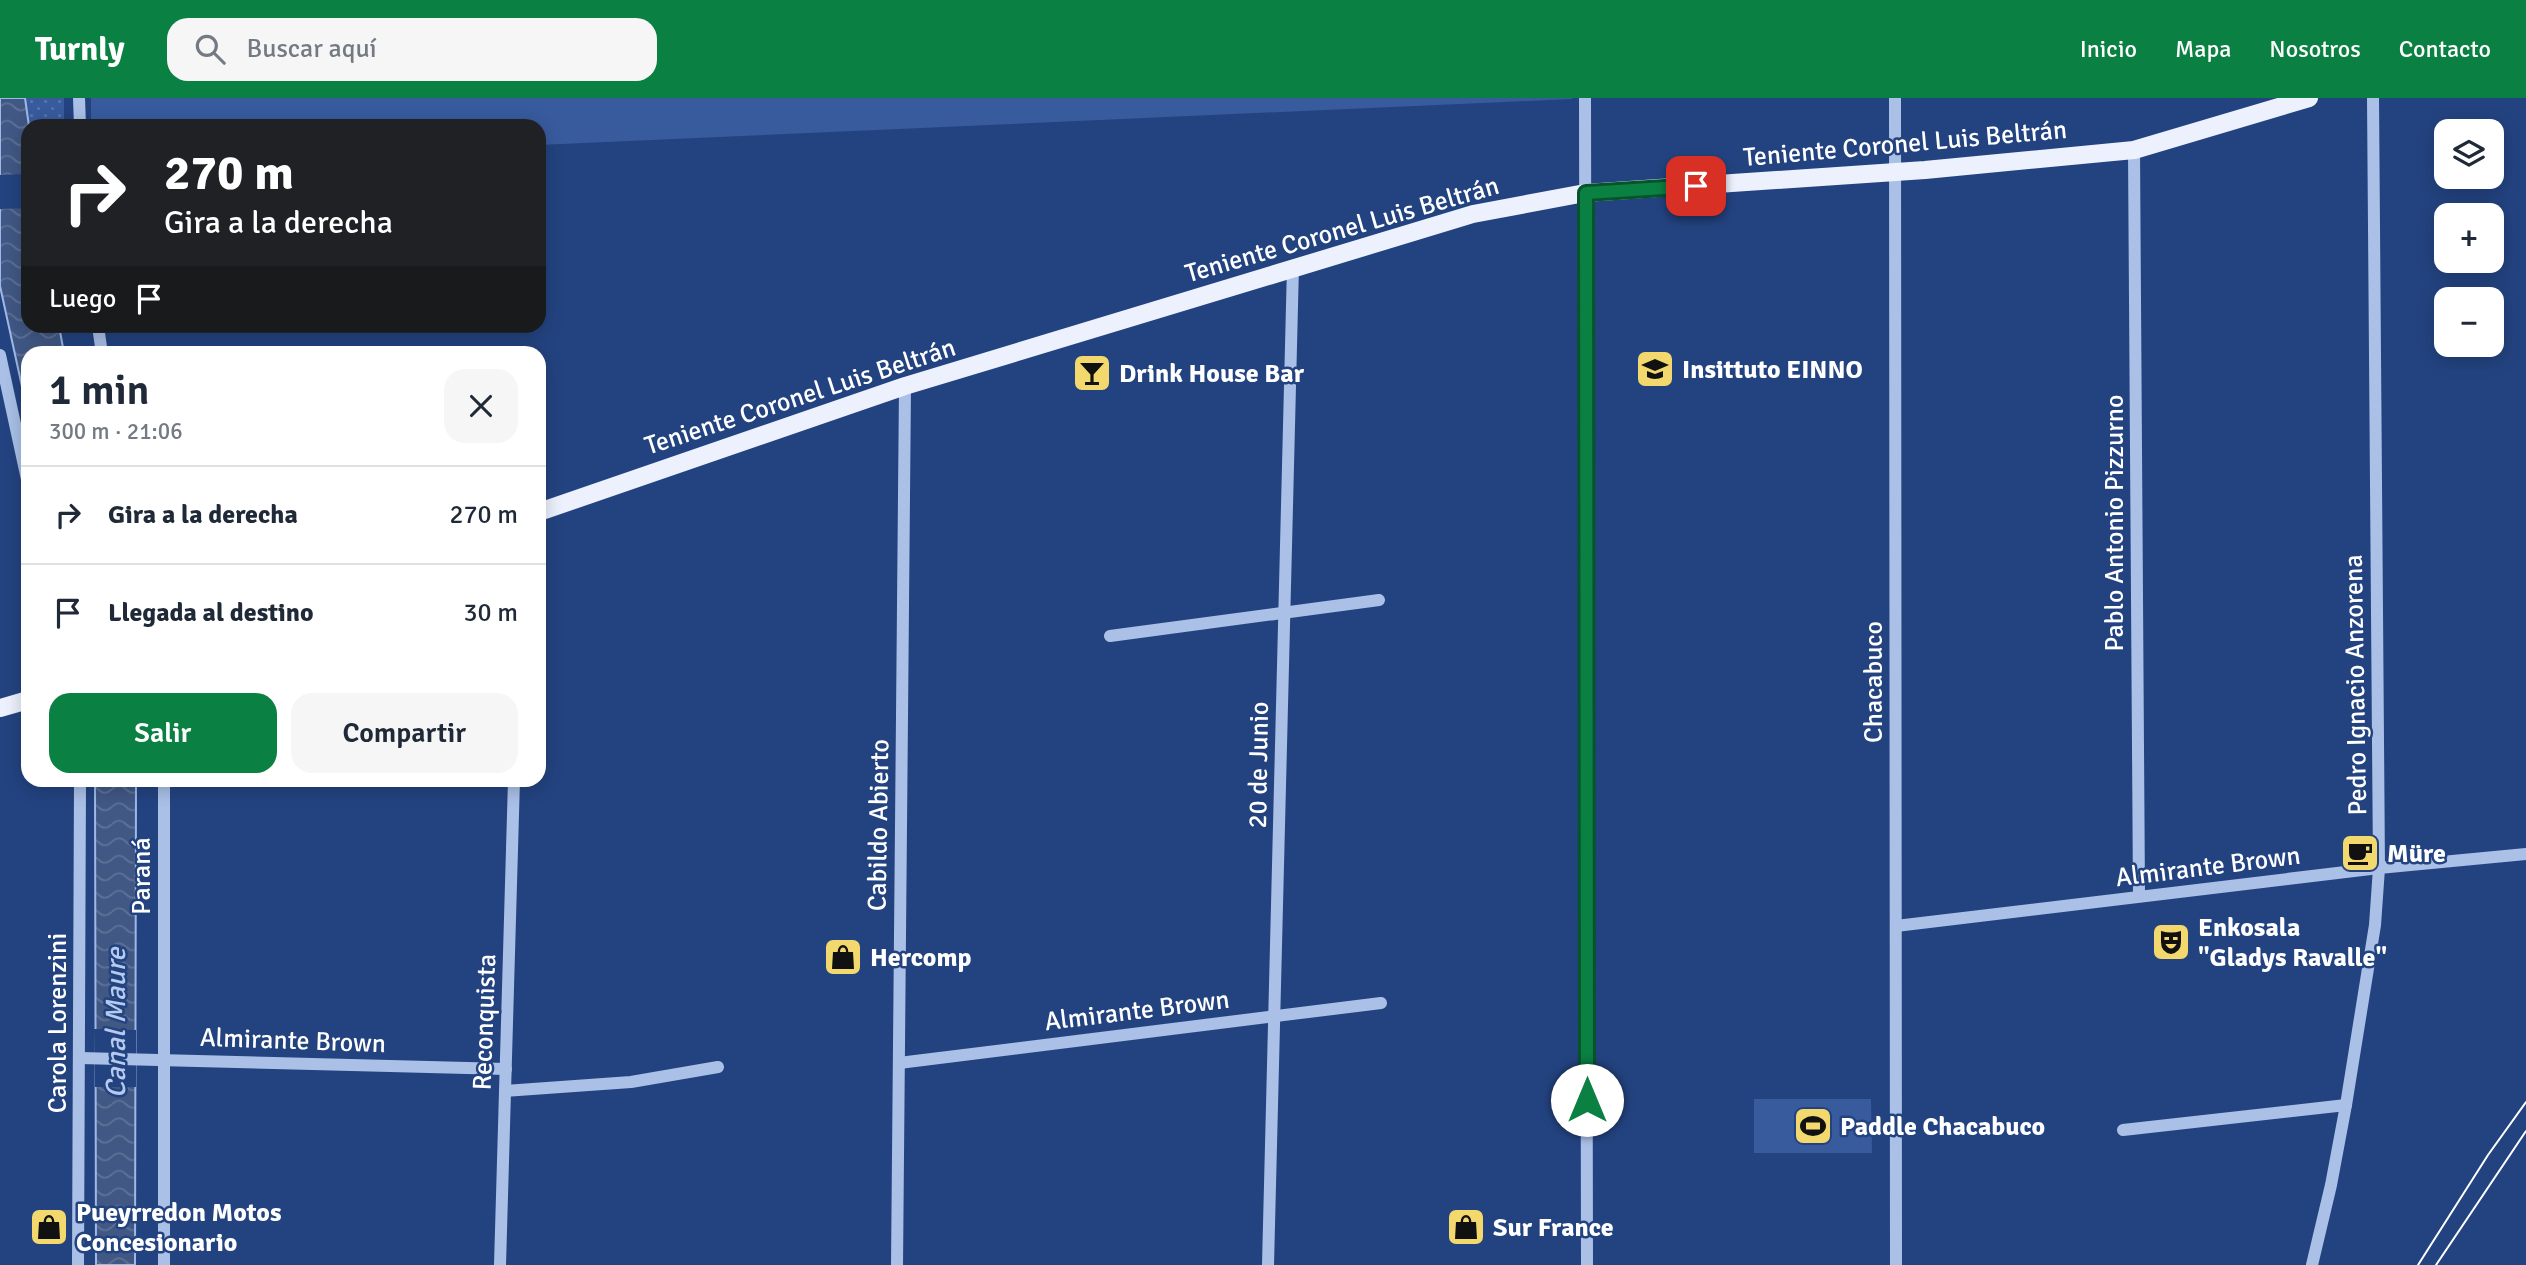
<!DOCTYPE html>
<html lang="es">
<head>
<meta charset="utf-8">
<style>
	:root { --surface:#fff; --page:#f6f6f7; --text:#1f2937; --muted:#747a83; --line:#e0e1e3; --accent:#0b8043 }
	body { margin:0; font-family:Signika,sans-serif; background:var(--page); color:var(--text); height:100vh; display:flex; flex-direction:column; font-size:26px; white-space:nowrap }
	* { box-sizing:border-box; margin:0 }
	p { font-size:23px; color:var(--muted) }
	.icon { flex:none; width:38px; height:38px; fill:none; stroke:currentColor; stroke-width:2; stroke-linecap:round; stroke-linejoin:round }
	.map { position:relative; flex:1; overflow:hidden }
	.drawer { position:absolute; left:21px; top:248px; width:525px; height:441px; display:flex; flex-direction:column; background:var(--surface); border-radius:21px; box-shadow:0 4px 18px #0003 }
	.drawer>* { flex:none }
	.top-card { position:absolute; left:21px; top:21px; width:525px; height:214px; border-radius:21px; box-shadow:0 4px 18px #0003; background:#202124; color:#fff; overflow:hidden }
	.buttons { position:absolute; left:2434px; top:21px; display:grid; gap:14px }
	.buttons a { display:grid; place-items:center; width:70px; height:70px; border-radius:14px; background:var(--surface); box-shadow:0 4px 18px #0003; font-size:35px }
	.pin { position:absolute; display:grid; place-items:center; width:60px; height:60px; color:#fff; margin:-30px; border-radius:14px; box-shadow:0 4px 10px #0006 }
	.me { position:absolute; width:77px; margin:-38px; rotate:0deg; stroke-linejoin:round; filter:drop-shadow(0 0 5px #0008) }
	.turn { display:flex; align-items:center; gap:24px; height:147px; padding:0 28px; font-size:32px }
	.turn .icon { width:91px; height:91px; stroke-width:2.5 }
	.turn b { display:block; font-size:49px; line-height:60px }
	.then { display:flex; align-items:center; height:66px; padding:0 28px; background:#0003; gap:14px; font-size:26px }
	.round { display:grid; place-items:center; flex:none; width:74px; height:74px; border-radius:21px; background:var(--page) }
	.summary { display:flex; align-items:center; justify-content:space-between; height:119px; padding:0 28px }
	h1 { font-size:42px; font-weight:600; line-height:52px }
	.button { display:flex; gap:14px; margin-top:auto; padding:14px 28px }
	.button a { flex:1; height:80px; border-radius:21px; background:var(--accent); color:#fff; font-size:28px; font-weight:600; line-height:80px; text-align:center }
	.button a+a { background:var(--page); color:var(--text) }
	ul { padding:0; list-style:none }
	li { display:flex; align-items:center; gap:21px; height:98px; padding:0 28px; border-top:2px solid var(--line) }
	li div { flex:1 }
	li b { display:block; font-size:26px }
	li em { font-style:normal }
	header { display:flex; align-items:center; gap:42px; box-sizing:border-box; height:98px; padding:0 35px; background:var(--accent); color:#fff }
	header strong { font-size:33px }
	nav { display:flex; gap:38px; margin-inline-start:auto; font-size:24px }
	.search { width:490px; height:63px; background:var(--page); display:flex; align-items:center; gap:18px; box-sizing:border-box; padding:0 24px; border-radius:21px; color:var(--muted); font-size:26px }
	.map>svg:first-child { display:block }
	.grass { fill:url(#grass-dots) }
	.green { fill:#385b9e }
	.water { fill:url(#water-waves); stroke:#9eb9e8; stroke-width:2 }
	.pier { fill:#234380 }
	.lines { fill:none; stroke-linecap:round; stroke-linejoin:round }
	.minor { stroke:#aac0e7; stroke-width:12 }
	.major { stroke:#ecf1fd; stroke-width:18 }
	.tram { stroke:#fff; stroke-width:2 }
	.route-casing { stroke:#07532c; stroke-width:18 }
	.route { stroke:#0b8043; stroke-width:12 }
	.labels { text-anchor:middle; stroke-width:5; stroke-linejoin:round; paint-order:stroke }
	.street-label { font-size:26px; fill:#fff; stroke:#234380 }
	.poi-label { font-size:26px; font-weight:bold; fill:#fff; stroke:#234380; text-anchor:start }
	.water-label { font-size:28px; font-style:italic; fill:#b5caee; stroke:#234380 }
</style>
</head>
<body>
<header>
<strong>Turnly</strong>
<div class="search"><svg class="icon" aria-label="search" viewBox="0 0 24 24"><circle cx="10" cy="10" r="6"/><path d="M15 15l6 6"/></svg>Buscar aquí</div>
<nav><a>Inicio</a><a>Mapa</a><a>Nosotros</a><a>Contacto</a></nav>
</header>
<div class="map">
<svg width="2526" height="1167" viewBox="0 0 2526 1167">
	<defs>
		<pattern id="grass-dots" width="8" height="8" patternUnits="userSpaceOnUse" patternTransform="scale(1.75)"><rect width="8" height="8" fill="#385b9e"/><path d="M2 2h.1M6 6h.1" fill="none" stroke="#5674ad" stroke-width="1.8" stroke-linecap="round"/></pattern>
		<pattern id="water-waves" width="16" height="10" patternUnits="userSpaceOnUse" patternTransform="scale(1.75)"><rect width="16" height="10" fill="#415885"/><path d="M0 5q4-4 8 0t8 0" fill="none" stroke="#5e7197"/></pattern>
	</defs>
	<rect width="100%" height="100%" fill="#234380"/>
	<path class="grass" d="M25,0H64V28H29Z"/>
	<g class="green">
		<path d="M91,0H1572V1L539,47V28H91Z"/>
		<path d="M1754,1001H1871L1872,1055H1754Z"/>
	</g>
	<g class="water">
		<path d="M0,0H25L29,28L28,228H59L64,255L28,256V316L0,188Z"/>
		<path d="M95,683H136L135,1167H96Z"/>
	</g>
	<g class="pier">
		<path d="M28,76V110L0,111V77Z"/>
		<path d="M94,931L136,932V989H95Z"/>
	</g>
	<g class="lines">
		<g class="minor">
			<path d="M79,0L80,28"/>
			<path d="M1585,0L1587,1167"/>
			<path d="M1895,0L1896,1167"/>
			<path d="M2134,52L2139,798"/>
			<path d="M98,228L102,256"/>
			<path d="M0,257L28,386"/>
			<path d="M1110,538L1379,502"/>
			<path d="M1896,828L2379,770L2526,756"/>
			<path d="M80,960L506,971"/>
			<path d="M899,965L1381,905"/>
			<path d="M505,993L631,984L718,969"/>
			<path d="M2123,1032L2346,1007"/>
			<path d="M78,1167L80,682"/>
			<path d="M164,1167V682"/>
			<path d="M500,1167L514,682"/>
			<path d="M897,1167L905,288"/>
			<path d="M1268,1167L1293,168"/>
			<path d="M2312,1167L2331,1087L2346,1007L2375,827L2379,770L2373,0"/>
		</g>
		<g class="major">
			<path d="M539,414L905,288L1473,116L1585,95L1925,72L2134,52L2309,0"/>
			<path d="M0,610L28,602"/>
		</g>
		<g class="tram">
			<path d="M2418,1167L2488,1057L2526,1004"/>
			<path d="M2436,1167L2526,1033"/>
		</g>
	</g>
	<g class="lines">
		<defs>
			<path id="route" d="M1587,1002L1586,95L1696,88"/>
		</defs>
		<use href="#route" class="route-casing"/>
		<use href="#route" class="route"/>
	</g>
	<defs>
		<symbol id="school-square" viewBox="-11 -11 22 22"><rect x="-9" y="-9" width="18" height="18" rx="4" fill="#f2d86d" stroke="#234380"/><path d="M0-5L7-2L0 1L-7-2ZM-4 1L0 2.5L4 1V4Q0 6-4 4Z" fill="#111"/></symbol>
		<symbol id="bar-square" viewBox="-11 -11 22 22"><rect x="-9" y="-9" width="18" height="18" rx="4" fill="#f2d86d" stroke="#234380"/><path d="M-6-5H6L.8 .8V4.5H3.5V6h-7V4.5H-.8V.8Z" fill="#111"/></symbol>
		<symbol id="cafe-square" viewBox="-11 -11 22 22"><rect x="-9" y="-9" width="18" height="18" rx="4" fill="#f2d86d" stroke="#234380"/><path d="M-5.5-4.5H6V0H3Q3 3.5 0 3.5H-2.5Q-5.5 3.5-5.5 0ZM3-3.2v2h1.7v-2ZM-6 4.5H4V6H-6Z" fill="#111"/></symbol>
		<symbol id="theatre-square" viewBox="-11 -11 22 22"><rect x="-9" y="-9" width="18" height="18" rx="4" fill="#f2d86d" stroke="#234380"/><path d="M-5-5.5Q0-4 5-5.5V0Q5 5 0 6Q-5 5-5 0ZM-3.3-2.5H-1v1.5H-3.3ZM1-2.5H3.3v1.5H1ZM-2.8 1Q0 5.5 2.8 1Z" fill="#111"/></symbol>
		<symbol id="shop-square" viewBox="-11 -11 22 22"><rect x="-9" y="-9" width="18" height="18" rx="4" fill="#f2d86d" stroke="#234380"/><path d="M-5-2.5h2.3a2.7 3.5 0 0 1 5.4 0H5L5.5 6h-11ZM-1.5-2.5h3a1.5 2.3 0 0 0-3 0Z" fill="#111"/></symbol>
		<symbol id="stadium-square" viewBox="-11 -11 22 22"><rect x="-9" y="-9" width="18" height="18" rx="4" fill="#f2d86d" stroke="#234380"/><path d="M0-5a6.5 5 0 1 0 0 10a6.5 5 0 1 0 0-10ZM-3.5-1.8h7v3.6h-7Z" fill="#111"/></symbol>
	</defs>
	<g fill-rule="evenodd">
		<use href="#school-square" x="1633" y="249" width="44" height="44"/>
		<use href="#bar-square" x="1070" y="253" width="44" height="44"/>
		<use href="#cafe-square" x="2338" y="733" width="44" height="44"/>
		<use href="#theatre-square" x="2149" y="822" width="44" height="44"/>
		<use href="#shop-square" x="821" y="837" width="44" height="44"/>
		<use href="#stadium-square" x="1791" y="1006" width="44" height="44"/>
		<use href="#shop-square" x="27" y="1107" width="44" height="44"/>
		<use href="#shop-square" x="1444" y="1107" width="44" height="44"/>
	</g>
	<g class="labels">
		<g class="street-label">
			<text transform="translate(1905 45) rotate(-5)" y="9">Teniente Coronel Luis Beltrán</text>
			<text transform="translate(1342 131) rotate(-16)" y="9">Teniente Coronel Luis Beltrán</text>
			<text transform="translate(800 298) rotate(-18)" y="9">Teniente Coronel Luis Beltrán</text>
			<text transform="translate(2114 425) rotate(-90)" y="9">Pablo Antonio Pizzurno</text>
			<text transform="translate(1873 584) rotate(-90)" y="9">Chacabuco</text>
			<text transform="translate(2355 587) rotate(-91)" y="9">Pedro Ignacio Anzorena</text>
			<text transform="translate(1258 667) rotate(-89)" y="9">20 de Junio</text>
			<text transform="translate(878 727) rotate(-89)" y="9">Cabildo Abierto</text>
			<text transform="translate(2208 768) rotate(-7)" y="9">Almirante Brown</text>
			<text transform="translate(141 778) rotate(-90)" y="9">Paraná</text>
			<text transform="translate(1137 912) rotate(-7)" y="9">Almirante Brown</text>
			<text transform="translate(484 924) rotate(-88)" y="9">Reconquista</text>
			<text transform="translate(57 925) rotate(-90)" y="9">Carola Lorenzini</text>
			<text transform="translate(293 942) rotate(2)" y="9">Almirante Brown</text>
		</g>
		<g class="poi-label">
			<text x="1682" y="280">Insittuto EINNO</text>
			<text x="1119" y="284">Drink House Bar</text>
			<text x="2387" y="764">Müre</text>
			<text x="2198" y="838">Enkosala<tspan x="2198" dy="30">"Gladys Ravalle"</tspan></text>
			<text x="870" y="868">Hercomp</text>
			<text x="1840" y="1037">Paddle Chacabuco</text>
			<text x="76" y="1123">Pueyrredon Motos<tspan x="76" dy="30">Concesionario</tspan></text>
			<text x="1493" y="1138">Sur France</text>
		</g>
		<g class="water-label">
			<text transform="translate(115 925) rotate(-90)" y="10">Canal Maure</text>
		</g>
	</g>
</svg>
<div class="buttons">
<a><svg class="icon" aria-label="layers" viewBox="0 0 24 24"><path d="M12 4l9 5-9 5-9-5zM3 14l9 5 9-5"/></svg></a>
<a>+</a>
<a>−</a>
</div>
<div class="pin" style="left:1696px;top:88px;background:#d93025"><svg class="icon" aria-label="arrive" viewBox="0 0 24 24"><path d="M6 21V4h12l-3 4 3 4H6"/></svg></div>
<svg class="me" style="left:1587px;top:1002px" viewBox="-20 -20 40 40"><circle r="19" fill="#fff"/><path d="M0-13L10 11 0 6-10 11z" fill="#0b8043"/></svg>
<div class="top-card">
<div class="turn"><svg class="icon" aria-label="right" viewBox="0 0 24 24"><path d="M7 20v-9h11M14 6l5 5-5 5"/></svg><div><b>270 m</b>Gira a la derecha</div></div>
<div class="then">Luego<svg class="icon" aria-label="arrive" viewBox="0 0 24 24"><path d="M6 21V4h12l-3 4 3 4H6"/></svg></div>
</div>
<section class="drawer">
<div class="summary"><div><h1>1 min</h1><p>300 m · 21:06</p></div><a class="round"><svg class="icon" aria-label="close" viewBox="0 0 24 24"><path d="M6 6l12 12M18 6L6 18"/></svg></a></div>
<ul>
<li><svg class="icon" aria-label="right" viewBox="0 0 24 24"><path d="M7 20v-9h11M14 6l5 5-5 5"/></svg><div><b>Gira a la derecha</b></div><em>270 m</em></li>
<li><svg class="icon" aria-label="arrive" viewBox="0 0 24 24"><path d="M6 21V4h12l-3 4 3 4H6"/></svg><div><b>Llegada al destino</b></div><em>30 m</em></li>
</ul>
<div class="button"><a>Salir</a><a>Compartir</a></div>
</section>
</div>
</body>
</html>
